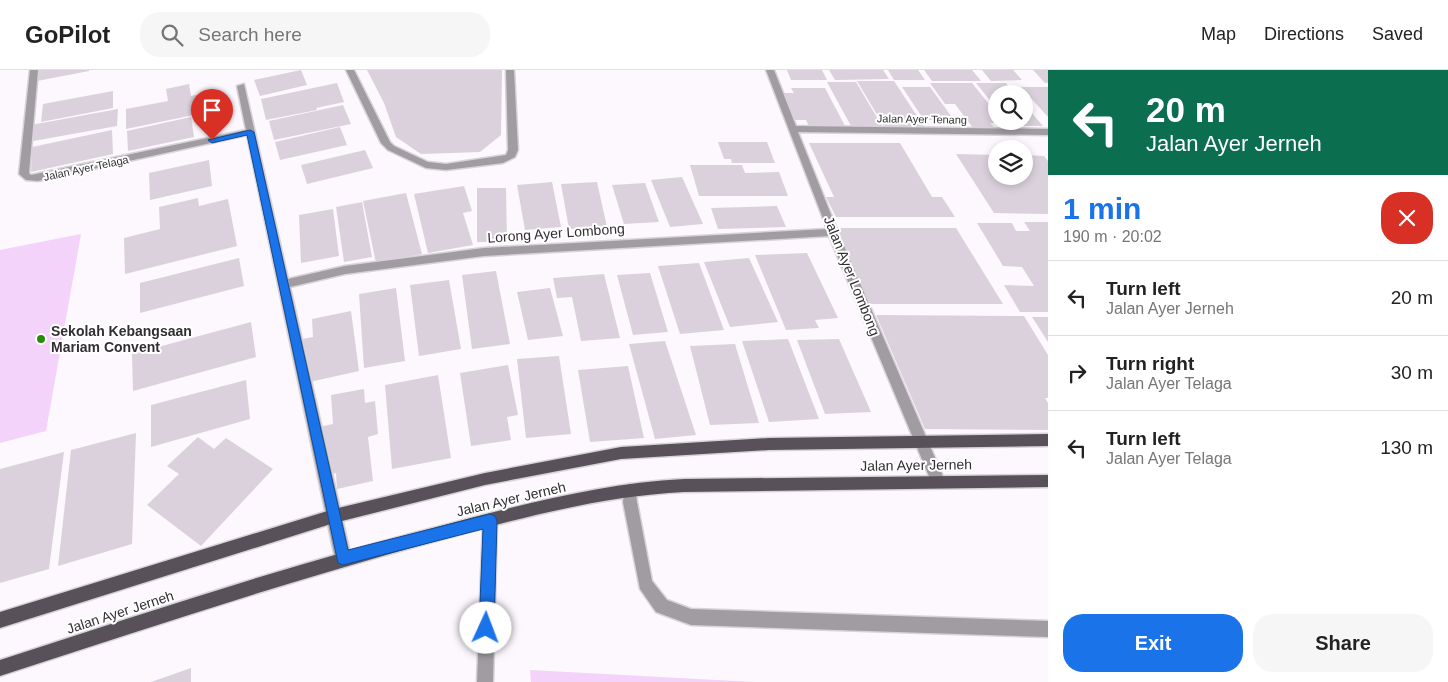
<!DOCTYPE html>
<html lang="en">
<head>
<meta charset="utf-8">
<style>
	:root { --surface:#fff; --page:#f6f6f6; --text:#222; --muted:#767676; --line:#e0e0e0; --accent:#1a73e8 }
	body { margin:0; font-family:Arial,sans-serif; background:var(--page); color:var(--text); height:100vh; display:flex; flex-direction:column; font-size:19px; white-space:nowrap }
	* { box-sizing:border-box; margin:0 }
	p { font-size:16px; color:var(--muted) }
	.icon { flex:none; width:28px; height:28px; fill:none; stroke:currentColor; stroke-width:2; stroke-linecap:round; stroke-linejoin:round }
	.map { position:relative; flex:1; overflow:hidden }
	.panel { display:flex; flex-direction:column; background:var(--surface); width:400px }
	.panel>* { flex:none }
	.top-card { background:#0b6e4f; color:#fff; overflow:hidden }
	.fabs { position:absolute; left:988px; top:15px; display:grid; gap:10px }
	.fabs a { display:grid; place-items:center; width:45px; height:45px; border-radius:50%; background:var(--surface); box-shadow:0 2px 8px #0003; font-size:25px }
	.pin { position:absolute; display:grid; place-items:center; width:42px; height:42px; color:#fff; margin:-51px -21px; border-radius:50% 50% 50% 0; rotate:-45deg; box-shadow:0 0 5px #0007 }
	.pin .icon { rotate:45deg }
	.me { position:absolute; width:55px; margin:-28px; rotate:2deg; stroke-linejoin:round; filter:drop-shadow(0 0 4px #0008) }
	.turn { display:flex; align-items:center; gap:18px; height:105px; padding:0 15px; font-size:22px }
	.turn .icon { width:65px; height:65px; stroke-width:2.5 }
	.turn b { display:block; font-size:35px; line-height:42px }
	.round { display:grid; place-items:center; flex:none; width:52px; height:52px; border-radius:20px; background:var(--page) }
	.summary { display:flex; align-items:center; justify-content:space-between; height:85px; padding:0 15px }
	h1 { font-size:30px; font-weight:800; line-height:38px; color:var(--accent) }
	.button { display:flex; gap:10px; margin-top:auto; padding:10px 15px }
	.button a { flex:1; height:58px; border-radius:20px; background:var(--accent); color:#fff; font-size:20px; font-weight:800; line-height:58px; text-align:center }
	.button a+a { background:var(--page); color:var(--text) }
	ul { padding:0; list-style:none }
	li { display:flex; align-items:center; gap:15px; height:75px; padding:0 15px; border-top:1px solid var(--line) }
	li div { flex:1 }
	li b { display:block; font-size:19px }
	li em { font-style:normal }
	header { display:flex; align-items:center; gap:30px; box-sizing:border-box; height:70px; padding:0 25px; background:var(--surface); border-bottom:1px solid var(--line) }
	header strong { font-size:24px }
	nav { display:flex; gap:28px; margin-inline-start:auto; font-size:18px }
	.search { width:350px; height:45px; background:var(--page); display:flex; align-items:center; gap:12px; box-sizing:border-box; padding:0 18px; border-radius:20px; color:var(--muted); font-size:19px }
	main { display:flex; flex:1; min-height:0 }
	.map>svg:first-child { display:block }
	.green { fill:#f3d3f9 }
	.building { fill:#dbd1dd }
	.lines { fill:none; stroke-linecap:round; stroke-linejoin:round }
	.minor-casing { stroke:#d8d3d9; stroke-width:3 }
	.major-casing { stroke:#d8d3d9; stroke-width:3 }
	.minor { fill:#a09ca1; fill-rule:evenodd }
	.major { fill:#58515a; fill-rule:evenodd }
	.route { fill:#1a73e8; stroke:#114b97 }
	.poi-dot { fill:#248c06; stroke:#fff; stroke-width:2 }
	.labels { text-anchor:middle; stroke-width:4; stroke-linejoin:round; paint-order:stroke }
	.far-street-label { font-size:11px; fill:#322e33; stroke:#fff }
	.street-label { font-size:14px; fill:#322e33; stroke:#fff }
	.poi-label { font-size:14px; font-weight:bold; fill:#322e33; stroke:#fff; text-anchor:start }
</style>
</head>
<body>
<header>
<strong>GoPilot</strong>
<div class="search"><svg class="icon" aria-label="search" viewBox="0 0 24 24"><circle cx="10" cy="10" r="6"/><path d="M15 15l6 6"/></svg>Search here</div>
<nav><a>Map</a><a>Directions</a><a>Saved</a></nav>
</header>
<main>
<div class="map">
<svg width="1048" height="612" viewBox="0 0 1048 612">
	<rect width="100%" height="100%" fill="#fdf7fe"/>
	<g class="green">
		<path d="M81,164L46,361L0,373V180Z"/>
		<path d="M530,600L754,612H531Z"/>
	</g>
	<g class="building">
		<path d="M38,0H89V1L37,11Z"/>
		<path d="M301,0L307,15L260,26L254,10Z"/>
		<path d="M367,0H502L501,65L480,82L421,84L396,67L384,33Z"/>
		<path d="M787,0H822L827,10H791Z"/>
		<path d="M829,0H883L889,9L835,10Z"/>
		<path d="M888,0H918L925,10H894Z"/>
		<path d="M924,0H972L981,11H932Z"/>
		<path d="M982,0H1013L1022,10L991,11Z"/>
		<path d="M1033,0H1048V13H1045Z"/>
		<path d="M857,11H894L925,58H885Z"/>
		<path d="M827,12H856L882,56H851Z"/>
		<path d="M337,13L344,32L316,38L317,40L266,50L261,29Z"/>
		<path d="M930,13H972L996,43V53H990L995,58H973L955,34H945Z"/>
		<path d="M976,13H1006L1015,24H996V38Z"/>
		<path d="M189,14L191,26L209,22L213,41L126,59V39L168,31L166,19Z"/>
		<path d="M902,17H930L954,50H924Z"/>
		<path d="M1021,17H1048V47Z"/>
		<path d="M791,18H825L845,56H809L806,50H795L783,23H794Z"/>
		<path d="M113,21V38L41,52L43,34Z"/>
		<path d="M1024,34L1043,56H1011L1007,51H1024Z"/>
		<path d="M343,35L351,54L274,70L269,51Z"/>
		<path d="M118,39L117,56L28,72L31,55Z"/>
		<path d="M191,47L194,67L128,81L127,61Z"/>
		<path d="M340,57L347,75L280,90L275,72Z"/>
		<path d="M112,60L113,84L31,102L32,77Z"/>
		<path d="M718,72H767L775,93H732L731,89H724Z"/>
		<path d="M809,73H900L932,127H942L955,147H836L826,127H834Z"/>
		<path d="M365,80L373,98L307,114L301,95Z"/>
		<path d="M956,84L996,85V106H1024V85L1044,86L1048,91V144L994,143Z"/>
		<path d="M209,90L212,116L150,130L149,103Z"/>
		<path d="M690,95H742L745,103L779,102L788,126H699Z"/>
		<path d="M682,107L703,154L670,157L651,110Z"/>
		<path d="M552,112L561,157L525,160L517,115Z"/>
		<path d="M597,112L607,157L569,159L561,114Z"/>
		<path d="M645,113L659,152L624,154L612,115Z"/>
		<path d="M464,116L472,141L463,143L473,175L428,183L414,124Z"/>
		<path d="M477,118H506L507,172H477Z"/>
		<path d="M406,123L422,184L376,193L363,131Z"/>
		<path d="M198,128L199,136L228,129L237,176L125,204L124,168L160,159L159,137Z"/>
		<path d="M362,132L372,187L344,192L336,137Z"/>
		<path d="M777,136L786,157L718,159L711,138Z"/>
		<path d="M333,139L339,186L301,193L299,145Z"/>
		<path d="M1024,152H1048V242H1020L1004,215L1034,216L1022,197L1003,196L977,153H1012L1016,161H1030Z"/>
		<path d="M836,158H956L1003,234H870Z"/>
		<path d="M807,183L838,248L815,250L819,258L786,260L755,185Z"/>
		<path d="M239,188L244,216L140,243V213Z"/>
		<path d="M749,188L778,252L730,257L704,192Z"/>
		<path d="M699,193L724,260L680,264L658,196Z"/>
		<path d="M496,201L510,274L472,279L462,205Z"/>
		<path d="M650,203L668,262L633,265L617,205Z"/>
		<path d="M604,204L620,268L581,271L572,227L557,228L553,208Z"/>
		<path d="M449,210L461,279L419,286L410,215Z"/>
		<path d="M396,218L405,291L364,298L359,224Z"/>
		<path d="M550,218L563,266L528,270L517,222Z"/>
		<path d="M351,241L359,301L305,313L302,269L313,267L312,249Z"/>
		<path d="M876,245L1024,246L1048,285V328H1045L1048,333V360L925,359Z"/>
		<path d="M1032,247H1048V272Z"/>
		<path d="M251,252L256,287L133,321L132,284Z"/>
		<path d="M788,269L819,349L769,352L742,271Z"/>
		<path d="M839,269L871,342L825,344L797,270Z"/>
		<path d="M665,271L696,365L655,369L629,274Z"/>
		<path d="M735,274L759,353L710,355L690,276Z"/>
		<path d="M559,286L571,364L526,368L517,289Z"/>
		<path d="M508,295L518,345L507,347L511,370L471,376L460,303Z"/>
		<path d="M628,296L644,368L590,372L578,300Z"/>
		<path d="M438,305L451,388L392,399L385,315Z"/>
		<path d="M246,310L250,349L151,377V335Z"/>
		<path d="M364,319L365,333L375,331L378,364L368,367L373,411L337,419L336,403L322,406L319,357L333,354L331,325Z"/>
		<path d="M136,363L132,474L58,496L71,380Z"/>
		<path d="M198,367L214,379L226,368L273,399L201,476L147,435L179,404L167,396Z"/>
		<path d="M64,382L49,499L0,513V399Z"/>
		<path d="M191,598V612H151Z"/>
	</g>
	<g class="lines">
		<defs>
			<g id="minor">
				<path d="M30,0H38L29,103L31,105L246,60L237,16L244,14L288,209L345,196L484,178L827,159L766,0H774L796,56L1048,59V65L798,62L838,162L945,411L943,416L938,417L933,416L931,411L829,166L484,186L345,204L290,217L351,488L348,493L343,496L338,493L335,488L247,65L38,111L26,110L19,104Z"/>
				<path d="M346,0H354L390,72L394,76L428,92L446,94L506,85L508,80L506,0H514L518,80L515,87L503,93L446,100L426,98L388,80L381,73Z"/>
				<path d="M630,414L635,416L637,432L652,511L667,530L691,539L1048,551V567L691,555L656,542L640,519L623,432L625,416Z"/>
				<path d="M490,444L495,446L497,451L493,612H477L483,451L485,446Z"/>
			</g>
			<g id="major">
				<path d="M1048,364V376L769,380L621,389L485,415L334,453L0,558V542L334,439L485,403L621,377L769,368Z"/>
				<path d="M1048,405V417L684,422C601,426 517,449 436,471C289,511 145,559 0,606V590C145,543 289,495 437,457C517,436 601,413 684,409Z"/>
			</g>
		</defs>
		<use href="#minor" class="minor-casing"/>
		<use href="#major" class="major-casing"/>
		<use href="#minor" class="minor"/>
		<use href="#major" class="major"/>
	</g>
	<path class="route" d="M250,60L254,62L348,480L490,444L495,446L497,451L494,558L492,563L486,566L481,563L479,558L483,459L343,495L338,493L247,65L212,73L208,70Z"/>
	<circle class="poi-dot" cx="41" cy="269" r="5"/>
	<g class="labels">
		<g class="far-street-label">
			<text transform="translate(922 49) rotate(1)" y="4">Jalan Ayer Tenang</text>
			<text transform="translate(86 98) rotate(-12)" y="4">Jalan Ayer Telaga</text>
		</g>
		<g class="street-label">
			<text transform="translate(556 163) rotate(-4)" y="5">Lorong Ayer Lombong</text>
			<text transform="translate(852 206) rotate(68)" y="5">Jalan Ayer Lombong</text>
			<text transform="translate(916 395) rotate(-1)" y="5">Jalan Ayer Jerneh</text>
			<text transform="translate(511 429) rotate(-13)" y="5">Jalan Ayer Jerneh</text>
			<text transform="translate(120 542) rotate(-18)" y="5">Jalan Ayer Jerneh</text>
		</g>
		<g class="poi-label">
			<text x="51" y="266">Sekolah Kebangsaan<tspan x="51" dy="16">Mariam Convent</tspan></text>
		</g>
	</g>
</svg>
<div class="fabs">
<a><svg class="icon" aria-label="search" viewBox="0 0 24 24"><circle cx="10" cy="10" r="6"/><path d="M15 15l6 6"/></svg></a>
<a><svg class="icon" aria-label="layers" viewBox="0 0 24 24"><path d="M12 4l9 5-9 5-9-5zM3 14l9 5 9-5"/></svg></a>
</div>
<div class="pin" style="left:212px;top:70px;background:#d93025"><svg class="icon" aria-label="arrive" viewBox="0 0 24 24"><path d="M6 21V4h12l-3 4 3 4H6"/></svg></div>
<svg class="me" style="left:486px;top:558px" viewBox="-20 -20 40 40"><circle r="19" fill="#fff"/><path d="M0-13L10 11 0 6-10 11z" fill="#1a73e8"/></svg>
</div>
<section class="panel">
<div class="top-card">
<div class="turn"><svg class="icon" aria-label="left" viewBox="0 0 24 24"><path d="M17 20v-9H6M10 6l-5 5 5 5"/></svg><div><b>20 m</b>Jalan Ayer Jerneh</div></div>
</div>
<div class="summary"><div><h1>1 min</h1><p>190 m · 20:02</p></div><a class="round" style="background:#d93025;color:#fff"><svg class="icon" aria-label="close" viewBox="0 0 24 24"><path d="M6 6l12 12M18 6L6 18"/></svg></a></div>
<ul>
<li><svg class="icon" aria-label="left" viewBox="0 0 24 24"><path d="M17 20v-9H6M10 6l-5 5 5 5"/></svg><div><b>Turn left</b><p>Jalan Ayer Jerneh</p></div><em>20 m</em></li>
<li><svg class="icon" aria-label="right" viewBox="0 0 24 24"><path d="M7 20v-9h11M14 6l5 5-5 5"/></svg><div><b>Turn right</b><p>Jalan Ayer Telaga</p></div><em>30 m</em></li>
<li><svg class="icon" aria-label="left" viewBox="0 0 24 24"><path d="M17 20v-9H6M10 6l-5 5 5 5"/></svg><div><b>Turn left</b><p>Jalan Ayer Telaga</p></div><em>130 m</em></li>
</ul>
<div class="button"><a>Exit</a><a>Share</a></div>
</section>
</main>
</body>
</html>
